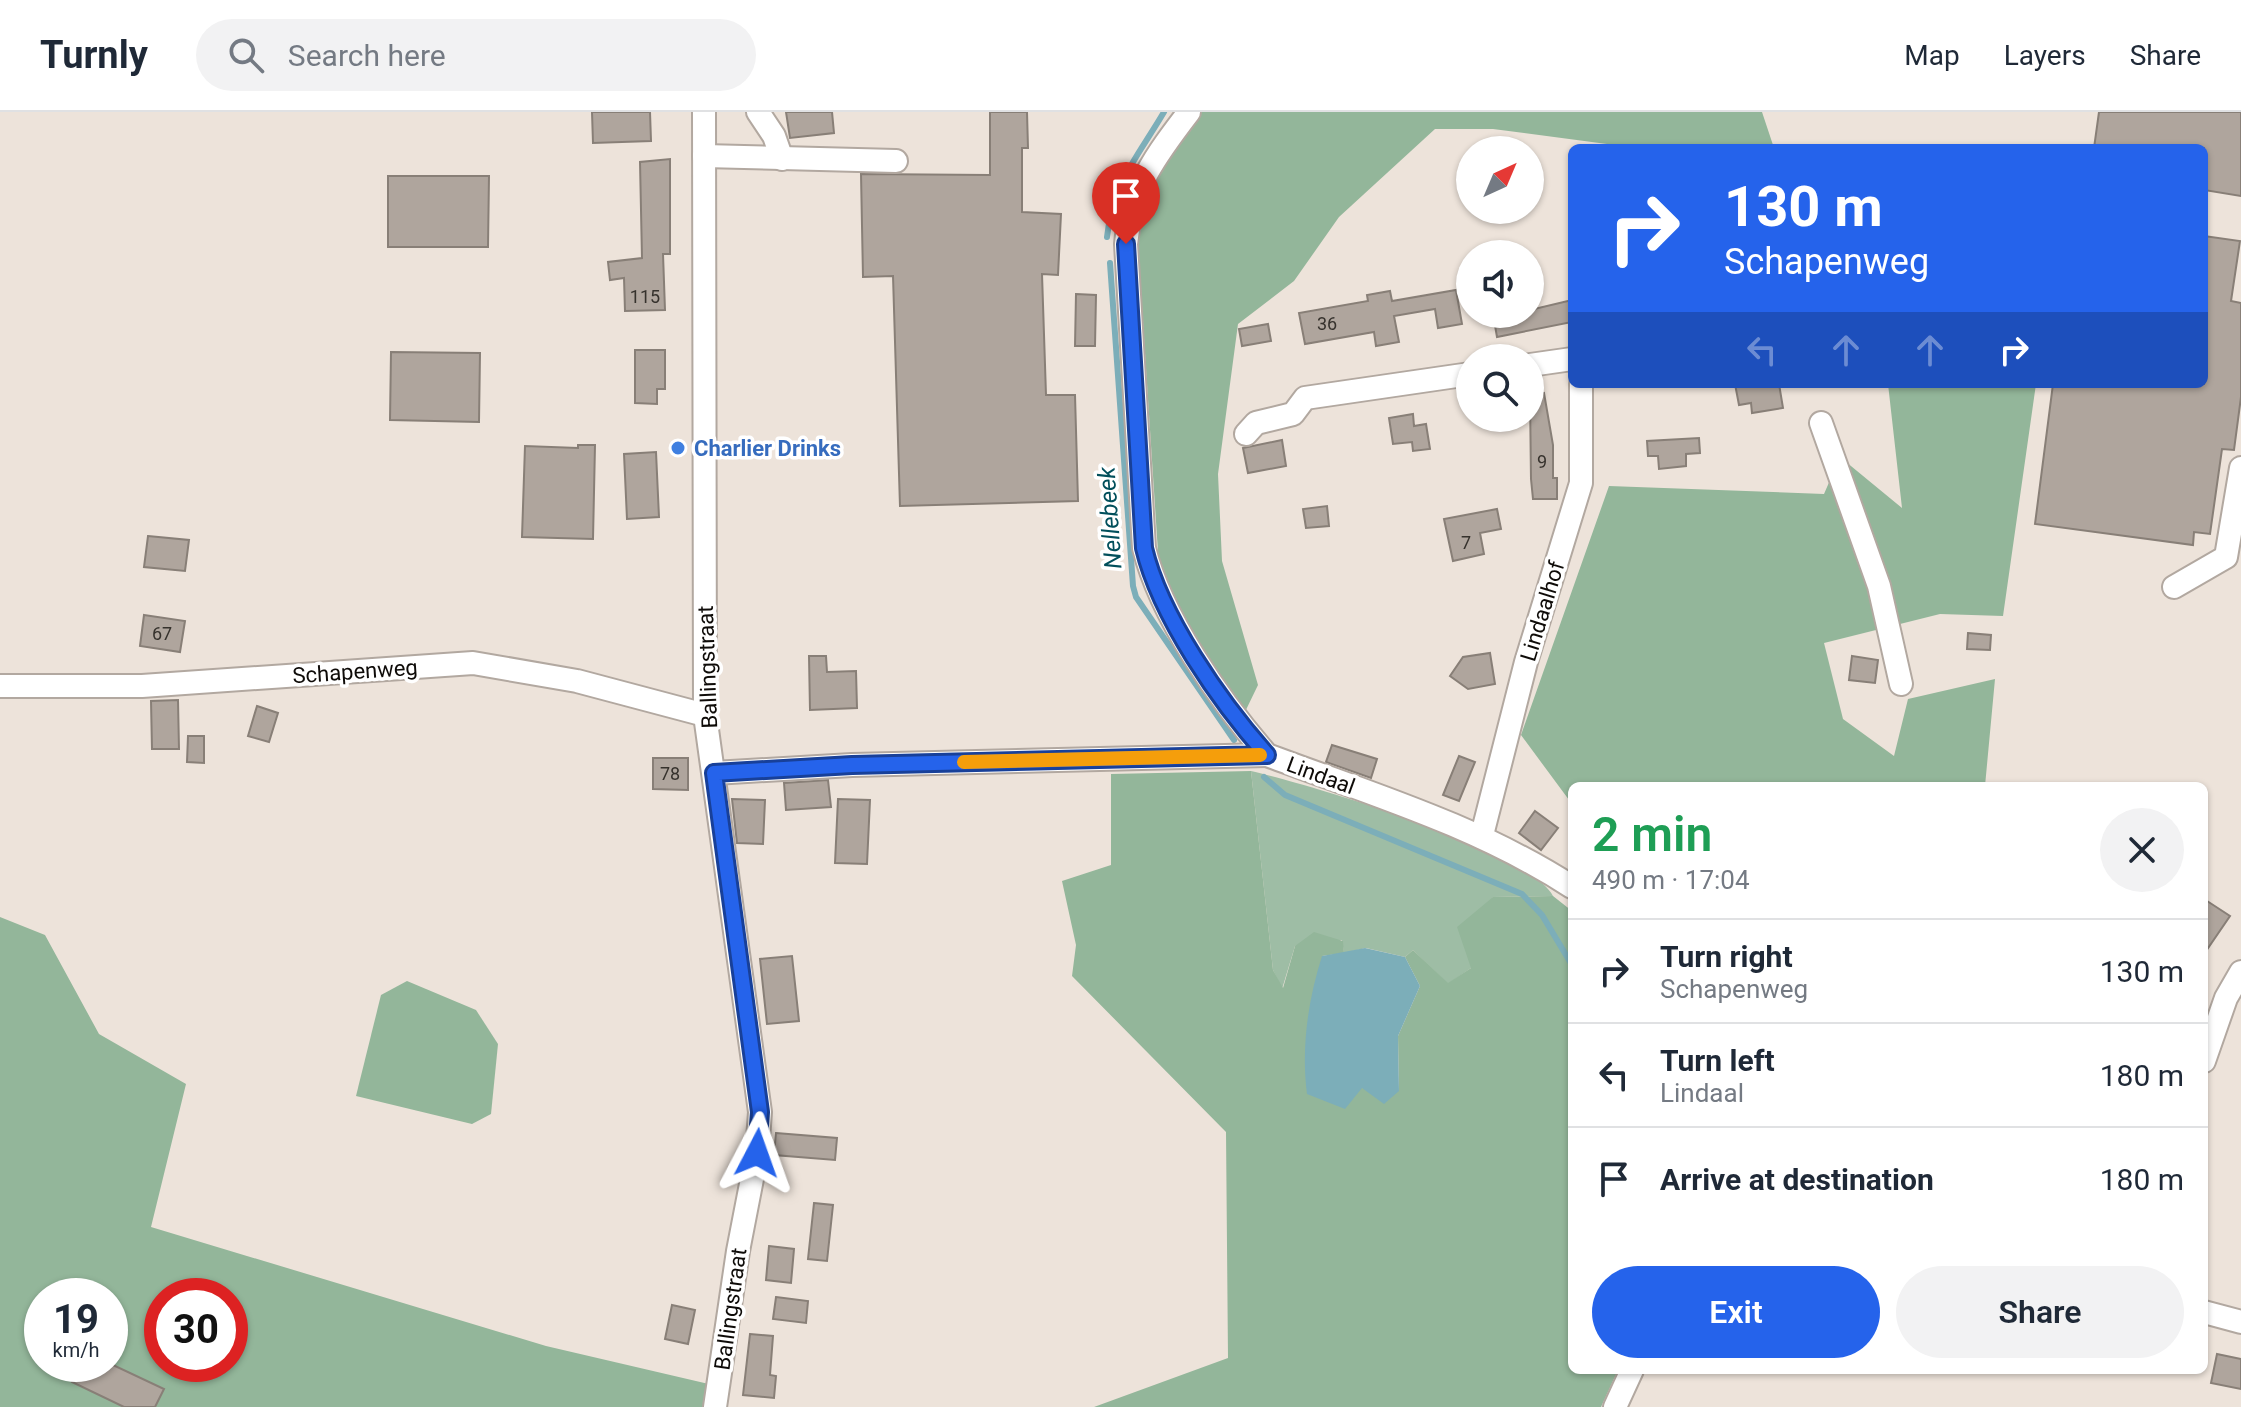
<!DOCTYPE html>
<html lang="en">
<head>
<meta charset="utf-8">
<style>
	:root { --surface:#fff; --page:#f2f2f3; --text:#1f2937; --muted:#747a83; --line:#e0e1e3; --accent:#2563eb }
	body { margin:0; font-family:Roboto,sans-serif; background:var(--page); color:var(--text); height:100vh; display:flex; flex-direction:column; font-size:30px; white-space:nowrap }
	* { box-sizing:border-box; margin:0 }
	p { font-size:26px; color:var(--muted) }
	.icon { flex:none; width:44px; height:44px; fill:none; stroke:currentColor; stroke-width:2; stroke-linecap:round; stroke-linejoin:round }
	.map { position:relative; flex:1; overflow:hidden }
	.panel { position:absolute; left:1568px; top:670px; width:640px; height:592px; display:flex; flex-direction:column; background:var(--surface); border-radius:12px; box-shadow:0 2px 6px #0004 }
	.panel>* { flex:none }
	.guide { position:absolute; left:1568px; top:32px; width:640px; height:244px; border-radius:12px; box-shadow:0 2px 6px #0004; background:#2563eb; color:#fff; overflow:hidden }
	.needle { width:52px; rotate:44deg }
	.controls { position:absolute; left:1456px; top:24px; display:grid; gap:16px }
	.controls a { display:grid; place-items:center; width:88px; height:88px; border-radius:50%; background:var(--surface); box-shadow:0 2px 6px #0004; font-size:40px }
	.speed { position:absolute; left:24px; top:1166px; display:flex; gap:16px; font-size:40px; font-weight:700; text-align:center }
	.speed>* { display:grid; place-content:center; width:104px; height:104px; border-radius:50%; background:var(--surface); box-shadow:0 2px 6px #0004; line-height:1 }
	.speed small { font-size:20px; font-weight:400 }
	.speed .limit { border:12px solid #d22; background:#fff; color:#111 }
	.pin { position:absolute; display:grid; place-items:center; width:68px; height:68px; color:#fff; margin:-82px -34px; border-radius:50% 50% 50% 0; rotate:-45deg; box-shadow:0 0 8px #0007 }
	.pin .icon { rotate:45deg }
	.me { position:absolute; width:88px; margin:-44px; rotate:4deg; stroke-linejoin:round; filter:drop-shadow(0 0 6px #0008) }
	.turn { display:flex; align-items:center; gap:28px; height:168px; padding:0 24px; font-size:36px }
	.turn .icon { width:104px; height:104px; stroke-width:2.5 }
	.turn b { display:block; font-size:56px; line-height:68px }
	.lanes { display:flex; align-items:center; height:76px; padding:0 24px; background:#0003; justify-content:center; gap:40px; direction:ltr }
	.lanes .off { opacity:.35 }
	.round { display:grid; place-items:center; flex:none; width:84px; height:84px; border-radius:42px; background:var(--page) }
	.summary { display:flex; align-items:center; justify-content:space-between; height:136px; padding:0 24px }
	h1 { font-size:48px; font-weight:600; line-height:60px; color:#1e9e55 }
	.button { display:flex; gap:16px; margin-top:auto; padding:16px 24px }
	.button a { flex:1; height:92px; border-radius:48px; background:var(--accent); color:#fff; font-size:32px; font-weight:600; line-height:92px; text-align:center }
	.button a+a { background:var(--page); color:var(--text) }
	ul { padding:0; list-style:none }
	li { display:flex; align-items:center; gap:24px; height:104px; padding:0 24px; border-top:2px solid var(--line) }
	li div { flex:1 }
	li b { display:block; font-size:30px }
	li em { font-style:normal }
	header { display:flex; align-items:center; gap:48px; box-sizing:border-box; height:112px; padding:0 40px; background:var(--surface); border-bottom:2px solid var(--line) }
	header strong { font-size:38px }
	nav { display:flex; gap:44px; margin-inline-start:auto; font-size:28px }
	.search { width:560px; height:72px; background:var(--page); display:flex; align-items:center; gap:20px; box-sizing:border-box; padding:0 28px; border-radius:44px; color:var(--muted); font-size:30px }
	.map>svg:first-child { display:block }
	.green { fill:#9ebda5 }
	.forest { fill:#93b69a; fill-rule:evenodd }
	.water { fill:#7caeb9 }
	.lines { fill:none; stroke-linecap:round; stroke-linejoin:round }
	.stream { stroke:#7caeb9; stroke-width:6 }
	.building { fill:#afa59d; stroke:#887f77; stroke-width:2 }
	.minor-casing { stroke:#b2a8a0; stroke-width:26 }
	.minor { stroke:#fff; stroke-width:22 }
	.route-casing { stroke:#184099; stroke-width:20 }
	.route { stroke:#2563eb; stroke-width:14 }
	.slow { stroke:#f59e0b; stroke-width:14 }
	.shop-dot { fill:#3f7fe0; stroke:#fff; stroke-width:3 }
	.labels { text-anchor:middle; stroke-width:7; stroke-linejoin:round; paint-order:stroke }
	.number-label { font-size:18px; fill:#36322d }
	.shop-label { font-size:22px; font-weight:bold; fill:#366cbe; stroke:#fff; text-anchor:start }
	.street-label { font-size:22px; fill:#0e0b08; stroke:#fff }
	.water-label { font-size:24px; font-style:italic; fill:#014f5b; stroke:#fff }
</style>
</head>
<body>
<header>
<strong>Turnly</strong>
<div class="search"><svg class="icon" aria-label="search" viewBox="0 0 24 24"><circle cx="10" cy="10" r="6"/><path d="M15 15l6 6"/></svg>Search here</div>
<nav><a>Map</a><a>Layers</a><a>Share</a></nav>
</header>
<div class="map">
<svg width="2241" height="1295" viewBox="0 0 2241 1295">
	<rect width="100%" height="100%" fill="#ede3da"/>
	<path class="green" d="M1251,659C1308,672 1528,737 1553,784L1493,785L1471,856L1448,872L1413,838L1405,845L1366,836L1344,841L1342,828L1295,834L1282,877L1273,858Z"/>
	<g class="forest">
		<path d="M1201,0H1762L1774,36H1637L1493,17H1435L1339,105L1294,169L1238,212L1218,362L1222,449L1258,573L1243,604L1161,486L1135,88Z"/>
		<path d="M1888,272H2036L2003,504L1940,502L1824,531L1843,607L1894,644L1908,587L1995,567L1985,674H1572V692L1521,623L1609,374L1824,382L1840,345L1902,396Z"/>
		<path d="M1251,659L1273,858L1283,876L1295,834L1314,820L1343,829L1344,841L1322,844L1362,976L1399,979L1398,924L1420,874L1405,845L1413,838L1448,871L1471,856L1457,815L1493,785L1553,784L1572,799V1258H1618L1601,1295H1094L1228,1246L1226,1020L1072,864L1076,833L1062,769L1111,753V662Z"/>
		<path d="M0,805L45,823L99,922L186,972L151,1115L546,1234L713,1273L707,1295H0ZM42,1184H110V1252H42ZM162,1184H230V1252H162Z"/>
		<path d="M407,869L476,898L498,932L491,1002L472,1012L356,984L381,883Z"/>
	</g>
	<path class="water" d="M1365,836L1405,845L1420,874L1398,924L1399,979L1384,992L1362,976L1345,997L1307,982C1301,936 1308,888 1322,844Z"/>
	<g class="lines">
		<g class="stream">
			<path d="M1107,125C1113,70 1137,46 1164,0"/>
			<path d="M1110,151L1133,474L1136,485L1234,628"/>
			<path d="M1264,665L1285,683L1522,782L1542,803L1572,853"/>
		</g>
	</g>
	<g class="building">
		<path d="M592,0H650L651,29L593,31Z"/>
		<path d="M786,0H832L834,21L790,26Z"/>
		<path d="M990,0H1027L1028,36H1022V100L1061,102L1058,163L1042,162L1046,283H1075L1078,389L900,394L893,164L863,165L861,62L990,63Z"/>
		<path d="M2099,0H2241V84L2204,78V36H2094Z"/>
		<path d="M670,47V142H663L665,198L625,199L624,166L610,168L608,150L642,146L640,50Z"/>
		<path d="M388,64H489L488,135H388Z"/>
		<path d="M2204,124L2240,129L2231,189L2241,191V285L2234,338L2222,337L2210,422L2194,420L2193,433L2035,412L2053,272H2204Z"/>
		<path d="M1456,178L1462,212L1438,216L1435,197L1394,204L1399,230L1376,234L1374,220L1305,232L1299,201L1368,189L1367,183L1390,179L1392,189Z"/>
		<path d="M1076,182L1096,183L1095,234H1075Z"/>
		<path d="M1572,188V210L1497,225L1493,202H1530V198Z"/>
		<path d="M1268,212L1271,229L1242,234L1239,217Z"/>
		<path d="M635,238H665V277H657V292L635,291Z"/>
		<path d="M391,240L480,241L479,310L390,308Z"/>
		<path d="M1735,272H1779L1783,296L1752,301L1751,291L1739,293Z"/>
		<path d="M1544,281L1553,333V366H1557V387H1533L1531,367L1530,284Z"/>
		<path d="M1413,302L1414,314L1426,312L1430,337L1413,339L1412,330L1393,332L1389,306Z"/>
		<path d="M1699,326L1700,341L1686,342V354L1659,357L1658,344H1648L1647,329Z"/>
		<path d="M1282,328L1286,354L1248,361L1243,336Z"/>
		<path d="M578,333H595L593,427L522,425L525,334L578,336Z"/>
		<path d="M656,340L659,405L627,407L624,342Z"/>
		<path d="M1327,394L1329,414L1306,416L1303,397Z"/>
		<path d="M1497,397L1501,417L1480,421L1484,442L1453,449L1444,407Z"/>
		<path d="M148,424L189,428L185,459L144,455Z"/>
		<path d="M144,503L185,509L180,540L140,534Z"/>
		<path d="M1968,521L1991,523L1990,538L1967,537Z"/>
		<path d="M1490,541L1495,572L1468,577L1450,564L1463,545Z"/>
		<path d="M809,544H826L827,560L856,559L857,596L810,598Z"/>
		<path d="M1852,544L1878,548L1875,571L1849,568Z"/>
		<path d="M178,588L179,637H152L151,589Z"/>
		<path d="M257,594L278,601L269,630L248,624Z"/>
		<path d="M188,624H204V651L187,650Z"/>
		<path d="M1332,633L1377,647L1371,666L1326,650Z"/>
		<path d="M1459,644L1475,650L1459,689L1443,683Z"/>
		<path d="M653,646H688V678L653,677Z"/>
		<path d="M828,668L831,695L786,698L784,671Z"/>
		<path d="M732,687L765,688L763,732L737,731Z"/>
		<path d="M838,687L870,688L867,752L835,751Z"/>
		<path d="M1535,699L1558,716L1541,738L1519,721Z"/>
		<path d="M2204,787L2230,804L2204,842Z"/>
		<path d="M792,844L799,909L767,912L760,847Z"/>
		<path d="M776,1021L837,1026L835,1048L774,1043Z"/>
		<path d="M814,1091L833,1093L827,1149L808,1147Z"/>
		<path d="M769,1134L794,1137L791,1171L766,1168Z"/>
		<path d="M776,1185L808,1189L806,1211L773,1207Z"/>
		<path d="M672,1193L695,1198L688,1232L665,1227Z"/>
		<path d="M750,1222L773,1224L770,1263L776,1264L774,1286L743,1283Z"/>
		<path d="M2217,1242L2241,1247V1277L2211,1271Z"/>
		<path d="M81,1252H111L164,1277L155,1295H124L72,1270Z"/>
	</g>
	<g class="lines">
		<defs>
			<g id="minor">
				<path d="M704,0L705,603L760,1000L757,1041L738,1139L715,1295"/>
				<path d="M758,0L774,24L782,47"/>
				<path d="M1189,0C1156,43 1131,76 1126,132L1144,436C1161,505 1220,589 1267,643C1371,682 1478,714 1572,775"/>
				<path d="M704,44L896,49"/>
				<path d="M1530,253L1572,247"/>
				<path d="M1821,311L1879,474L1901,572"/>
				<path d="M1246,322L1256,311L1293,302L1305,286L1470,262"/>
				<path d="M2174,475L2226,445L2241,356"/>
				<path d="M0,574H142L473,551L577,569L705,603"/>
				<path d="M714,661L852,653L1267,643"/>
				<path d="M1482,723L1526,550L1581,371V272"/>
				<path d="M2204,949L2226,886L2241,860"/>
				<path d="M2204,1200L2241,1210"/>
				<path d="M1615,1295L1632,1258"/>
			</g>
		</defs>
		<use href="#minor" class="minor-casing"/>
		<use href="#minor" class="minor"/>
	</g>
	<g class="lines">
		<defs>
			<path id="route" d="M757,1041L760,1000L714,661L852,653L1267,643C1220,590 1160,504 1144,436L1126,132"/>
		</defs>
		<use href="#route" class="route-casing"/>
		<use href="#route" class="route"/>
		<path class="slow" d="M964,650L1260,643"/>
	</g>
	<circle class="shop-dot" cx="678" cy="336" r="8"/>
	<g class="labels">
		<g class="number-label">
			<text x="645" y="191">115</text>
			<text x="1327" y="218">36</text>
			<text x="1542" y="356">9</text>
			<text x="1466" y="437">7</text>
			<text x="162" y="528">67</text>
			<text x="670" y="668">78</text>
		</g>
		<g class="shop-label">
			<text x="694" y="344">Charlier Drinks</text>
		</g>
		<g class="street-label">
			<text transform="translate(1542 499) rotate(-73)" y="8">Lindaalhof</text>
			<text transform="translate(707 555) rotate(-92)" y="8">Ballingstraat</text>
			<text transform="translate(355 559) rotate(-4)" y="8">Schapenweg</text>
			<text transform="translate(1321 663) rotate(20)" y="8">Lindaal</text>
			<text transform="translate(730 1197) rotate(-82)" y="8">Ballingstraat</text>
		</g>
		<g class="water-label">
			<text transform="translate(1110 406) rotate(-94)" y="8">Nellebeek</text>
		</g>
	</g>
</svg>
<div class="controls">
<a><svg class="needle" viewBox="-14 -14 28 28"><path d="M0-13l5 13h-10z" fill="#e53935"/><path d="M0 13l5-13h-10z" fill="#747a83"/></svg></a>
<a><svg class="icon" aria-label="sound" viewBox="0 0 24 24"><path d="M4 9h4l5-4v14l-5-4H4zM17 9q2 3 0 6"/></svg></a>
<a><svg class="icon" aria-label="search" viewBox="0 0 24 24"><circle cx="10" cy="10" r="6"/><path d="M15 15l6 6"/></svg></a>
</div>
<div class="speed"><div>19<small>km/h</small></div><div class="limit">30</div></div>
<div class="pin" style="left:1126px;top:132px;background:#d93025"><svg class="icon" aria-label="arrive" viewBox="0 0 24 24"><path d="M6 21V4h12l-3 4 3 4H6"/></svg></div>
<svg class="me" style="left:757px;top:1041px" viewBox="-20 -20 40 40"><path d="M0-17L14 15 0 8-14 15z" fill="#2563eb" stroke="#fff" stroke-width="4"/></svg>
<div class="guide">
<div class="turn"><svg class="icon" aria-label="right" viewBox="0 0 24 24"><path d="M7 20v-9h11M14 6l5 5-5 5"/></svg><div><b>130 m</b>Schapenweg</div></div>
<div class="lanes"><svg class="icon off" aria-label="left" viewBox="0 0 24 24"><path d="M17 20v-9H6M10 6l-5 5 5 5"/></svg><svg class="icon off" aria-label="ahead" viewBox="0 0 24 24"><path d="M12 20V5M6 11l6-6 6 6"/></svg><svg class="icon off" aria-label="ahead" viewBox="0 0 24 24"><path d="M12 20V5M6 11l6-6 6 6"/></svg><svg class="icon" aria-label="right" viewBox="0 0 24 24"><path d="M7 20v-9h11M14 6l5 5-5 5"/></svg></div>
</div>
<section class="panel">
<div class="summary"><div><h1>2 min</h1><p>490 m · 17:04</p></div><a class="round"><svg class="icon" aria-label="close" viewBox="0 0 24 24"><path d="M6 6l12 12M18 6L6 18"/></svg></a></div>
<ul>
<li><svg class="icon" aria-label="right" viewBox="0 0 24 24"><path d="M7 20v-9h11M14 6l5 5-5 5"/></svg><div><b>Turn right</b><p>Schapenweg</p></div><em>130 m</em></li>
<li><svg class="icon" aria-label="left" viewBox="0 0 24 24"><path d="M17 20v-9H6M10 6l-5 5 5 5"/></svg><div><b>Turn left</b><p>Lindaal</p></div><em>180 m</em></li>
<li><svg class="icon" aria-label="arrive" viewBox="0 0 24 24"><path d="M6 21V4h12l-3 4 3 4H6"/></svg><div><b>Arrive at destination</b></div><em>180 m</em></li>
</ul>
<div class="button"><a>Exit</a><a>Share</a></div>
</section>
</div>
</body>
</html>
